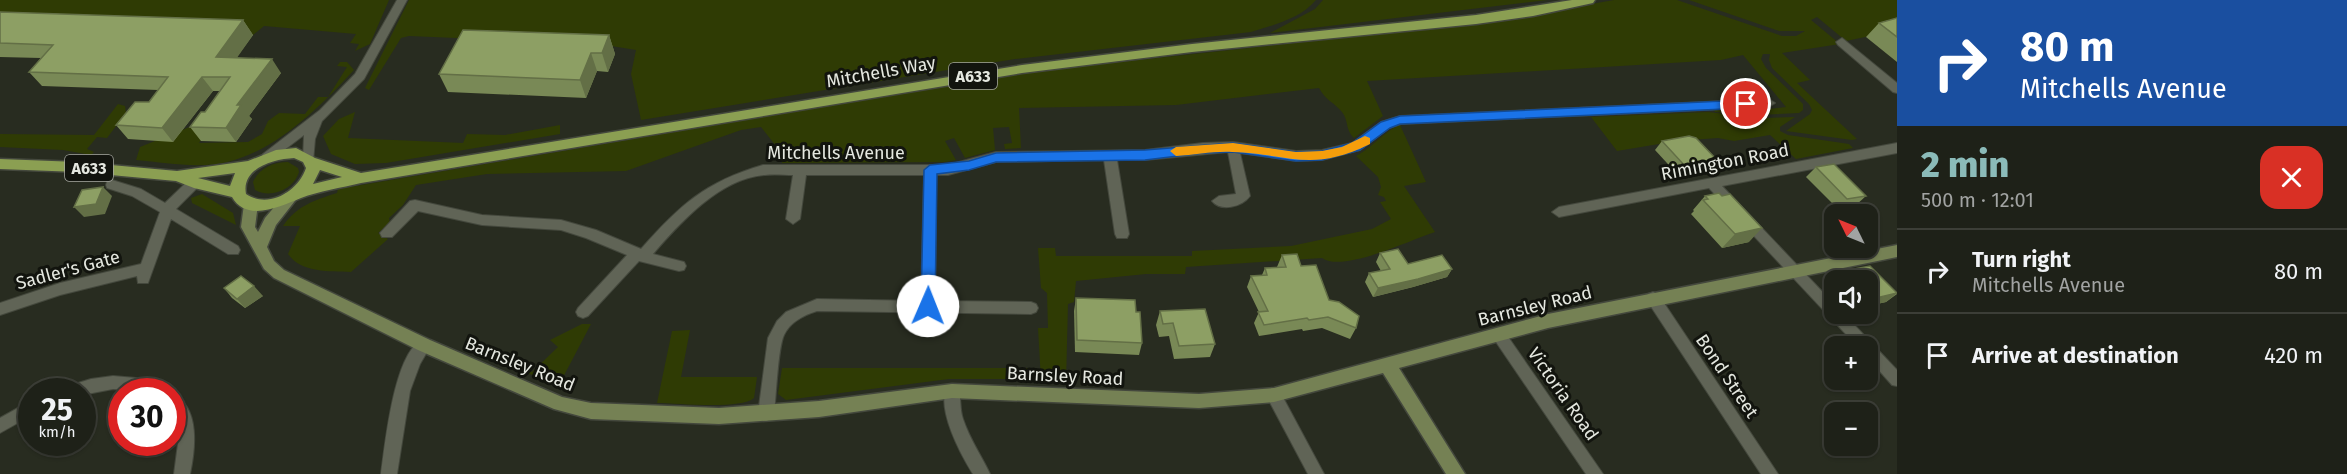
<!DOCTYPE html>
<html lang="en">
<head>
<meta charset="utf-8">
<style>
	:root { --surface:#1e2118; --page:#262921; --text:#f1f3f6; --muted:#a1a3a2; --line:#3c3e37; --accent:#8bbbb9 }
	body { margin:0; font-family:"Fira Sans",sans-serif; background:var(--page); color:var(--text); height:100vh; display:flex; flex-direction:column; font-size:22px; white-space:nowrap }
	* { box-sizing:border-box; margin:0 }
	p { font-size:20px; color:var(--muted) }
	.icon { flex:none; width:33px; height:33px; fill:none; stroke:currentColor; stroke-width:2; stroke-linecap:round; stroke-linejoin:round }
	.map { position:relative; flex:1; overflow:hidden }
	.side { display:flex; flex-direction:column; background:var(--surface); width:450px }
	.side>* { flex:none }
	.hud { background:#1a4fa0; color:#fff; overflow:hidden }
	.needle { width:39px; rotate:313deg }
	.tools { position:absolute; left:1824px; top:204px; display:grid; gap:12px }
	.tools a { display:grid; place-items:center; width:54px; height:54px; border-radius:12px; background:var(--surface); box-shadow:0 2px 4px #0004,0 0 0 2px var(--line); font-size:30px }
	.speed { position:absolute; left:18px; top:378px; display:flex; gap:12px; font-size:30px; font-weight:700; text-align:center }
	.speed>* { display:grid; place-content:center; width:78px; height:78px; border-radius:50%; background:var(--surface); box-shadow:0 2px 4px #0004,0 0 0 2px var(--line); line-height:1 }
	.speed small { font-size:15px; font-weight:400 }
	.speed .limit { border:9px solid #d22; background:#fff; color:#111 }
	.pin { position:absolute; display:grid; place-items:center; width:51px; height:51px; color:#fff; margin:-26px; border:3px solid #fff; border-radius:50%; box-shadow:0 2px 6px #0007 }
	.me { position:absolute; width:66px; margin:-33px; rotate:1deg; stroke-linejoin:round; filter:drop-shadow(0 0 4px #0008) }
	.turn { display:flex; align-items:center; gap:21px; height:126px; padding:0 24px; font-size:27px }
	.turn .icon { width:78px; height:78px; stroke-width:2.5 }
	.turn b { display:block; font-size:42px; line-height:51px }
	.round { display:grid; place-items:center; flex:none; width:63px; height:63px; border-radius:18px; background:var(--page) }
	.headline { display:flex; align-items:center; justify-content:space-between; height:102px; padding:0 24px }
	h1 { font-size:36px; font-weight:800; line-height:45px; color:var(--accent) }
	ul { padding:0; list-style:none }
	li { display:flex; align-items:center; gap:18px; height:84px; padding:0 24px; border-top:2px solid var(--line) }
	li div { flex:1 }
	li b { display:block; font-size:22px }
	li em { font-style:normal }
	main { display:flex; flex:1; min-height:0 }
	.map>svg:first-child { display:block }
	.green { fill:#2f3b04 }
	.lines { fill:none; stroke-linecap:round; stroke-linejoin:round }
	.street-casing { stroke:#44483d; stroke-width:2 }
	.secondary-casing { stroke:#44483d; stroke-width:3 }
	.primary-casing { stroke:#44483d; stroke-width:3 }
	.street { fill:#606456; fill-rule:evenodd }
	.secondary { fill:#758154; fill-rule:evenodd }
	.primary { fill:#8b9f52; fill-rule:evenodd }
	.wall { fill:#798956 }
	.shaded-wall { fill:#636f46 }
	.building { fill:#8d9f64; stroke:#636f46; stroke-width:1.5 }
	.route { fill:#1a73e8; stroke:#114b97; stroke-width:1.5 }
	.slow { fill:#f59e0b }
	.labels { text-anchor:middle; stroke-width:6; stroke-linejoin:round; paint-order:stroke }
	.shield { fill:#12140e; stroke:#a6a8a1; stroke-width:1.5 }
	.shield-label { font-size:16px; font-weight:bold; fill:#e5e8e0 }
	.street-label { font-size:18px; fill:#e5e8e0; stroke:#12140e }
</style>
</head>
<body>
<main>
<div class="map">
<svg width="1897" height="474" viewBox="0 0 1897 474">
	<rect width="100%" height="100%" fill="#282c20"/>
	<g class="green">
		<path d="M0,0H389L370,44L355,51L359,44L350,43L356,34L264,26L253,35L0,26Z"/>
		<path d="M409,0H1316C1300,19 1273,25 1251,32L1015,59L641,120L631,74L636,50L599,44L409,36L401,38L369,90L365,88Z"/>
		<path d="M1323,0H1548L1270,33L1315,9Z"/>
		<path d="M1614,0H1677L1782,36H1796L1805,31H1779L1689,0H1897V38L1889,32L1846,41L1817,17L1811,20L1840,44L1782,53L1810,80L1797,83L1857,139L1852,140L1786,131L1810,114L1812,110L1809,104L1772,68L1769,60L1770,54H1763L1761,59L1766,68L1803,104V110L1799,113L1758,115L1715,112L1714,110L1750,111L1786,107L1743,55L1721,60L1367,81L1383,116L1354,138C1345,130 1349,121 1342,112C1335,103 1325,100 1319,88L1176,105L1019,108L1021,148L1005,149L1004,144L1012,143L1009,127L993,128L995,150L965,158L954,138L945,141L956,160L945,162L782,163L783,155L761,127L741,130L626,171L487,174L416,185L403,205L389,218L390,223L378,233L388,239L351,272C330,271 301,273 288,254L300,226H283C296,206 315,200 337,193L338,189L1028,72L1490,22Z"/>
		<path d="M340,62H347L354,70C316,111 265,163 205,165C182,166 159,162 136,160L140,147L197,124L211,125L199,143L248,142L262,134L268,121L279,113L305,114L318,97H328L347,67L337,66Z"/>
		<path d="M118,104L125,106L126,113L107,138L97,137L87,149L94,152L91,155L63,150L0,147V134L94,135Z"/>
		<path d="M355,112L348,138L463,143L467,134L505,135L560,125V134L386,163L355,164L331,154L323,136L339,119Z"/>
		<path d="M1708,112L1761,118L1795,117L1780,127V131L1788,135L1849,144L1853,148L1796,159L1770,135L1734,141L1718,138L1677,141L1617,151L1591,117Z"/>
		<path d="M1400,125L1426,182L1404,186L1435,232C1410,240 1343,273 1322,258L1186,267L1185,274H1146L1076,281L1074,302L1068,304L1066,382L1041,380L1038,328H1048L1047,293L1041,288L1038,248H1055L1056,256H1192V251L1291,246L1372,229L1391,219L1380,202L1386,201L1384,197L1378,195L1381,187L1378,177L1356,156C1373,147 1387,129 1400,125Z"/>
		<path d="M288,162L298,168L299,172C294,189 271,199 255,190L253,182C259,168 274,162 288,162Z"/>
		<path d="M202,194L233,213L236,225L192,203L191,198Z"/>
		<path d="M582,324H591L559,385L519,370L521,368L532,372L558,347L550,340Z"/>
		<path d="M690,330L681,377H757L754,398C740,410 677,403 657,403L672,331Z"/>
		<path d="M782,368H1037V379H949L786,400L778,394Z"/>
	</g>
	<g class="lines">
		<defs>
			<g id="street">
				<path d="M397,0H407L364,79L322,121L315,139L313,162L309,164L303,159L304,135L271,160H263L261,157L263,154L320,110L355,74Z"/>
				<path d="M1842,38L1897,83V93L1893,92L1838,45L1836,42Z"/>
				<path d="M1769,99L1775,103L1769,107L1401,124L1389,128L1360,150L1322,160L1296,161L1240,153L1250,196C1242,207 1221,212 1212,201L1219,196L1236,194L1228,152L1145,160H1117L1129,234L1127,238H1117L1115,234L1104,160L996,162L948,175H936L935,301L1031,302L1036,304L1038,308L1036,312L1031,314L817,311C804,315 790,322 784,335C778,347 776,397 774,414L771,419L766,421L761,419L758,414L768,338L777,321L786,312L817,299L921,301L924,175H806L800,219L793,224L786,219L793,175C784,175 774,174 765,175C720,178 680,223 653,254L684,262L686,266L684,270L679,271L639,261L588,316L583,318L578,316L576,312L578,308L627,255L586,238L561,230L482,225L418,211L392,237H382L380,233L410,201L415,200L482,215L561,220L596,230L641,249C680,205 705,182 763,165H948L996,152L1145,150L1203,143L1233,142L1296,151L1322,150L1352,143L1381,122L1400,116Z"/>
				<path d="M1897,143V153L1722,186L1834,304V314H1844L1897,370V386L1892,385L1868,358V346H1857L1709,188L1559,217L1552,212L1559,207Z"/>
				<path d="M194,178L200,183L199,186L176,209L238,246L240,250L238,254H228L171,219L148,283H138L137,276L60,295L0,315V303L60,283L141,264L160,212L132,196L107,188L106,185L107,182L112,180L141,189L165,203L189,180Z"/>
				<path d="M1653,292L1658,294L1778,474H1761L1648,302L1646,298L1648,294Z"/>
				<path d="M1499,329L1504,331L1603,474H1586L1494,339L1492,335L1494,331Z"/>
				<path d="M424,339L429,341L431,345L420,364L410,391L397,474H381C385,446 394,349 424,339Z"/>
				<path d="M113,376L136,378L162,387L164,392L113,389L82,395V392H63L65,387L91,379Z"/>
				<path d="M952,384L957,386C962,396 959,408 963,419C970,440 981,455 990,474H973C961,455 936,409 947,386Z"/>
				<path d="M1274,388L1279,390L1324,474H1308L1266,395L1269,390Z"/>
				<path d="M172,395C201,406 195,451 190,474H174L179,436L172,413Z"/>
				<path d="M32,400V415L0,433V418Z"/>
			</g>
			<path id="secondary" d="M291,192L298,197L276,225L267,247L274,261L284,270L430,340L562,397L591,403L719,408L819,401L952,384L1199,394L1274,388L1548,314L1897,245V257L1548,328L1399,368L1465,474H1446L1383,373L1274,402L1199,408L952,398L819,417L719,424L591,419L554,409L418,350L274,278L264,269L241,227L244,204L251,198L258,204L255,227L258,232L265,218L286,193Z"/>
			<path id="primary" d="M1572,0H1595L1593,3L1533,16L1476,24L1192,52L1022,73L361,183C341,188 319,191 301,198C281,206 247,223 232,197L194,188L176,181L78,172L0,169V159L78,162L177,171L248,161L276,150L296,148L315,158L361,173L1022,65L1192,44L1476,15ZM294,158L303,162L306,168C298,192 268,209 246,194C241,168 274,159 294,158ZM320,170L342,177L313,184ZM235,173L230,186L198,178Z"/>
		</defs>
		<use href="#street" class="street-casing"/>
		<use href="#secondary" class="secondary-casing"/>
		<use href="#primary" class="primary-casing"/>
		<use href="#street" class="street"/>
		<use href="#secondary" class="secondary"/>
		<use href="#primary" class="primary"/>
	</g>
	<g class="wall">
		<path d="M0,12L243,20L253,35L236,58L281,73L249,116L252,119L236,142L201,141L190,127L205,112L220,91H213L173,142L128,139L116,125L149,102L158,90L42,86L29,72L41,58L0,57Z"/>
		<path d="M1897,18V62L1866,37L1879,23Z"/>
		<path d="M609,35L615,54L608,72L597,71L586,98L448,92L439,74Z"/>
		<path d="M1662,141L1710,169L1678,175L1655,150Z"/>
		<path d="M1816,167L1866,196L1856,205L1837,208L1806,177Z"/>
		<path d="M1705,196H1722L1749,242L1722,248L1691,214L1694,211L1693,210Z"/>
		<path d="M1380,253L1408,264L1452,269L1447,277L1413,287L1373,297L1365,282L1369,273L1381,271L1376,262Z"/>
		<path d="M1282,255L1301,266L1329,300L1356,328L1350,339L1322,328L1303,331L1302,329L1259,336L1254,323L1259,312L1247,287L1251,276L1262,275L1265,268L1277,267Z"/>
		<path d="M1849,270L1897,294L1886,302L1868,306V280H1840L1839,279Z"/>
		<path d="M224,288L263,296L245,308L232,298Z"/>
		<path d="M1076,298L1136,312L1142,343L1139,355L1075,352L1074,311Z"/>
		<path d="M1160,311L1215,344L1210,357L1174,359L1169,336L1159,337L1156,325Z"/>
	</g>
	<g class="shaded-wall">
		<path d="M243,20L253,35L227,72L216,57Z"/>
		<path d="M609,35L615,54L608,72L602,53Z"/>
		<path d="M591,53L597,71L586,98L580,80Z"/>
		<path d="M272,59L281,73L249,116L252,119L236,142L226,128L237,105Z"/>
		<path d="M202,77L213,91L173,142L162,128Z"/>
		<path d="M1717,160L1710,169L1678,175L1685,166Z"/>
		<path d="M103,187L112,196L105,214L84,217L74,207Z"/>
		<path d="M1762,228L1749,242L1722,248L1735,234Z"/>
		<path d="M1452,269L1447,277L1413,287L1373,297L1378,288Z"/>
		<path d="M254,286L263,296L245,308L237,299Z"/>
		<path d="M1897,293L1886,302L1868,306V305L1876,298Z"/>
	</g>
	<g class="building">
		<path d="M0,12L243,20L216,57L272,59L237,105H241L226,128L190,127L201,112H205L230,77H202L162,128L116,125L135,102H149L168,77L29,72L53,45L0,43Z"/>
		<path d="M1897,18V37L1879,23Z"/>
		<path d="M463,30L609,35L602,53H591L580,80L439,74Z"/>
		<path d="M1689,136L1696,138L1717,160L1685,166L1662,141Z"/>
		<path d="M1834,164L1866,196L1847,199L1816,167Z"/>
		<path d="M103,187L96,204L74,207L82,190Z"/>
		<path d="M1719,193L1722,196L1730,194L1762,228L1735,234L1703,200L1708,199L1705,196Z"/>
		<path d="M1398,249L1408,264L1442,255L1452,269L1418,279L1378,288L1369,273L1390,269L1380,253Z"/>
		<path d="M1297,254L1301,266L1316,265L1329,300L1339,302L1359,316L1356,328L1328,317L1309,320L1307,318L1264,325L1258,312L1268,311L1251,276L1267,275L1265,268L1286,267L1282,255Z"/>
		<path d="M1870,266L1897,293L1876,298L1868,289V280H1859L1849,270Z"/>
		<path d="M241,276L254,286L237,299L224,288Z"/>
		<path d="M1076,298L1135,300L1136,312H1140L1142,343L1077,340Z"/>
		<path d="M1205,309L1215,344L1179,346L1173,323L1163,324L1160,311Z"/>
	</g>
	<path class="route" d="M1746,100L1752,104L1746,108L1400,124L1390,128L1360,150L1322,160L1296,161L1233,152L1203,153L1145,160L996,162L969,170L937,174L935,306L928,312L921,306L924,170L930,165L969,161L996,153L1145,150L1233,143L1296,152L1322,151L1352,143L1381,122L1400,116Z"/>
	<path class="slow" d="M1365,136L1370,138V144C1311,173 1290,154 1232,152C1214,151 1195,155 1176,156L1170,151L1176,147L1233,143L1296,152L1322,151L1342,147Z"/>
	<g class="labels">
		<g class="shield">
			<rect x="949" y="63" width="48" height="26" rx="4.5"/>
			<rect x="65" y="155" width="48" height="26" rx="4.5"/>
		</g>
		<g class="shield-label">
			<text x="973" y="82">A633</text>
			<text x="89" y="174">A633</text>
		</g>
		<g class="street-label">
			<text transform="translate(881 72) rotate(-10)" y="6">Mitchells Way</text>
			<text x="836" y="159">Mitchells Avenue</text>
			<text transform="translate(1725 162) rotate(-11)" y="6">Rimington Road</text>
			<text transform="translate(68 270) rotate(-15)" y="6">Sadler's Gate</text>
			<text transform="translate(1535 306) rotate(-14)" y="6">Barnsley Road</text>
			<text transform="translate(520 364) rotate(22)" y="6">Barnsley Road</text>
			<text transform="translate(1065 376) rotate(3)" y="6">Barnsley Road</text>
			<text transform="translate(1727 376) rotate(56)" y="6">Bond Street</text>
			<text transform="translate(1563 394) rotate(55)" y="6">Victoria Road</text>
		</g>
	</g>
</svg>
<div class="tools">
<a><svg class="needle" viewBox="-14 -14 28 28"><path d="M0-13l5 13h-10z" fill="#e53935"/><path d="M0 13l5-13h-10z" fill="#a1a3a2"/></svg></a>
<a><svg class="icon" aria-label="sound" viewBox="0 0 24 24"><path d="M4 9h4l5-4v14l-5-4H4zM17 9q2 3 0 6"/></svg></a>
<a>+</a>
<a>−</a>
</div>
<div class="speed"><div>25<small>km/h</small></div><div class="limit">30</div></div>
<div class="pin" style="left:1746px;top:104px;background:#d93025"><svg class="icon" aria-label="arrive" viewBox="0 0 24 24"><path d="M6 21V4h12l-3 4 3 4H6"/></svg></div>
<svg class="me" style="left:928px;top:306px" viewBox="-20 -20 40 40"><circle r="19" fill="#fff"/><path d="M0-13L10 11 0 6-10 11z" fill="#1a73e8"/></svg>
</div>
<section class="side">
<div class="hud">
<div class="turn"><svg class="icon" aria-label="right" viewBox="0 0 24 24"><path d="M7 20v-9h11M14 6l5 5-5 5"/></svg><div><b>80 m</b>Mitchells Avenue</div></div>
</div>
<div class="headline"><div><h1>2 min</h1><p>500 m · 12:01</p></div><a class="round" style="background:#d93025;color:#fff"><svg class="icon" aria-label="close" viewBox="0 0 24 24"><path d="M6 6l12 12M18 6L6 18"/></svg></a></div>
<ul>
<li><svg class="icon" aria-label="right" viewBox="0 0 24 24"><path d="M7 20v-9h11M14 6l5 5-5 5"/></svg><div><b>Turn right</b><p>Mitchells Avenue</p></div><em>80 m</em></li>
<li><svg class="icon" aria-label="arrive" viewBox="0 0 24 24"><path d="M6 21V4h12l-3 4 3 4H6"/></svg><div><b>Arrive at destination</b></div><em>420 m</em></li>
</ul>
</section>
</main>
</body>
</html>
